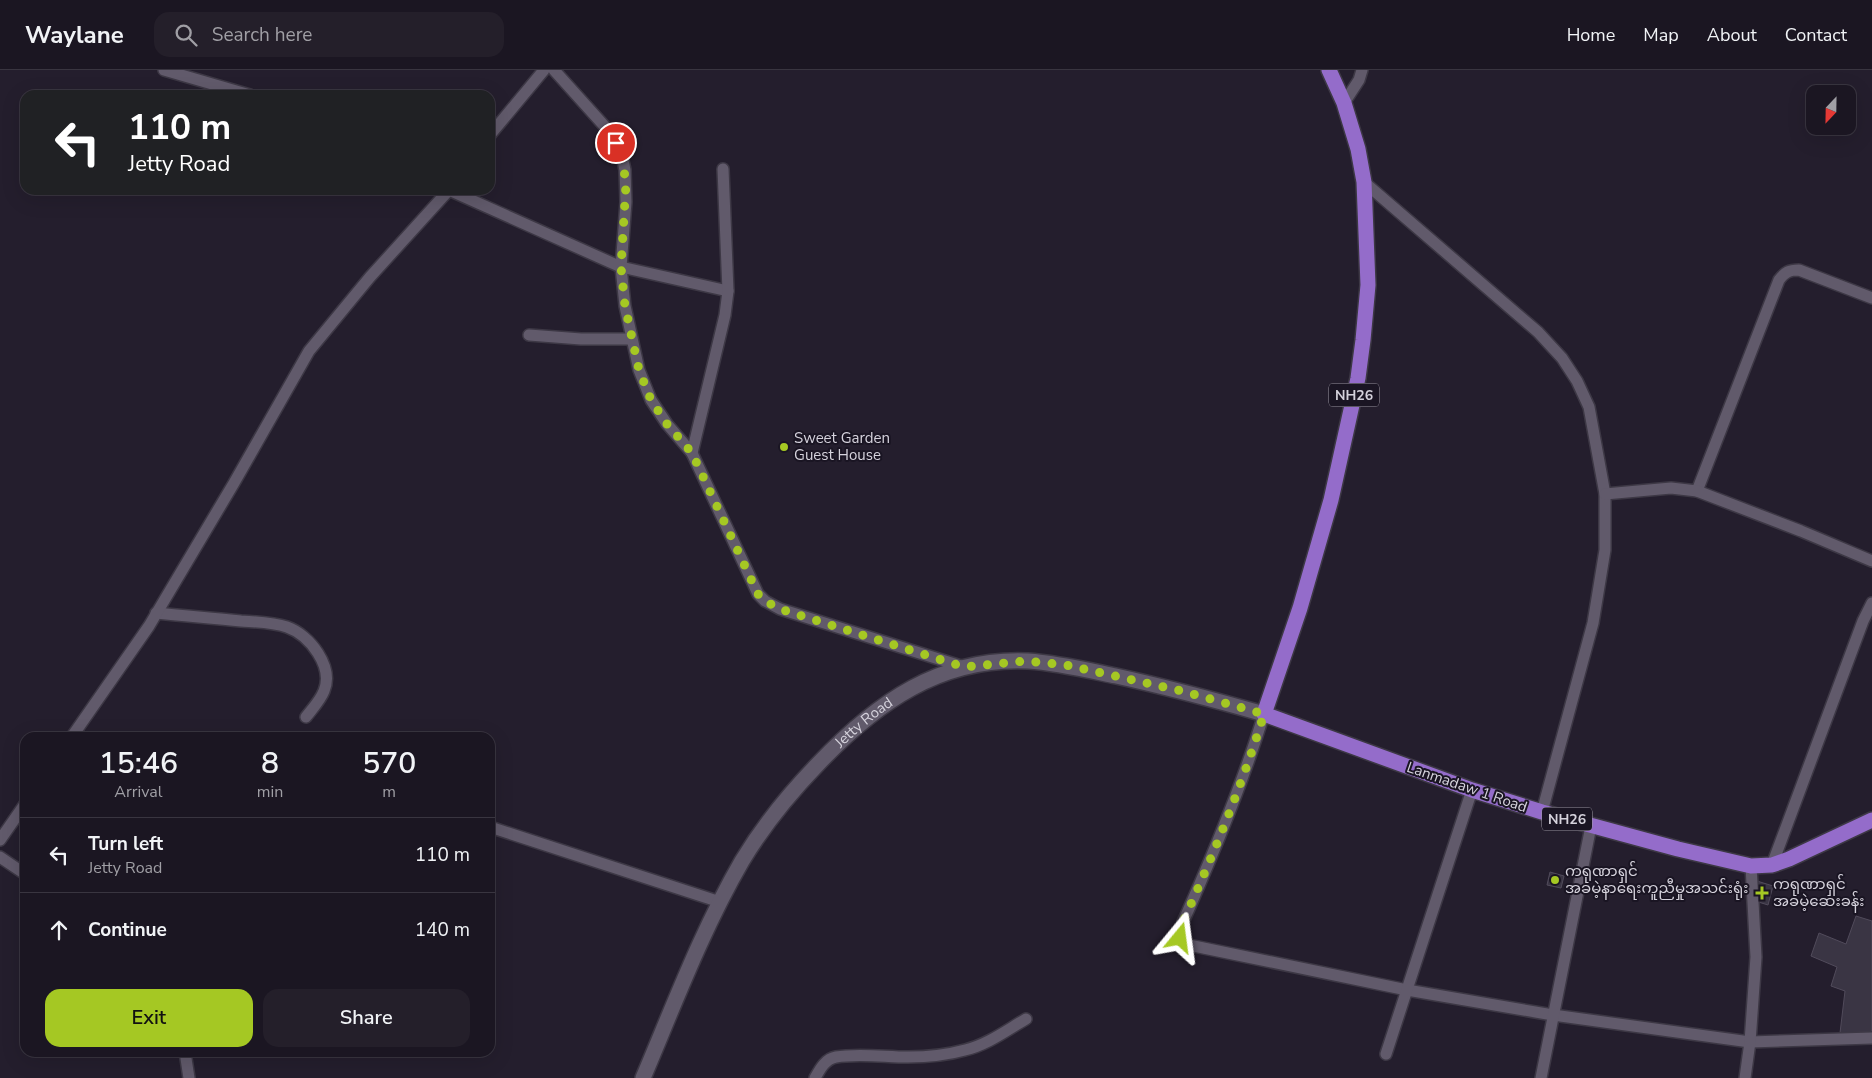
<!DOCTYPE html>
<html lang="en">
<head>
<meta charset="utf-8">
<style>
	:root { --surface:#1b1622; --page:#241f2a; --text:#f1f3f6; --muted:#a09fa5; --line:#393540; --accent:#a5c823 }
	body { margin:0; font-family:"Nunito Sans","Noto Sans Myanmar",sans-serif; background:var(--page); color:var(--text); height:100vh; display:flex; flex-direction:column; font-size:19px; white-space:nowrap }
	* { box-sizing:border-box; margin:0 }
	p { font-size:16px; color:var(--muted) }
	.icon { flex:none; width:28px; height:28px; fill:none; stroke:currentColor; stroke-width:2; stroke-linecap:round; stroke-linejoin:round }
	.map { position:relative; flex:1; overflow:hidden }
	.panel { position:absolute; left:20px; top:662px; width:475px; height:325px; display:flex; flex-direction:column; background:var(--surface); border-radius:15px; box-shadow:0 5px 20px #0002,0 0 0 1px var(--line) }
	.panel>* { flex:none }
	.hud { position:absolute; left:20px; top:20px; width:475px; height:105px; border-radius:15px; box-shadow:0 5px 20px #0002,0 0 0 1px var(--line); background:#202124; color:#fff; overflow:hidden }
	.needle { width:32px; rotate:202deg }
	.tools { position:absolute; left:1806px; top:15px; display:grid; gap:10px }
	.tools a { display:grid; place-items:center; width:50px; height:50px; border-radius:10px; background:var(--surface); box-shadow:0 5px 20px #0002,0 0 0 1px var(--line); font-size:25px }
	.pin { position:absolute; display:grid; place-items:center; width:42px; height:42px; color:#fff; margin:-21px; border:2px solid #fff; border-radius:50%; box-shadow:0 1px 5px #0007 }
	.me { position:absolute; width:55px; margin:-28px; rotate:16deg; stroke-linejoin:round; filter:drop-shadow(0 0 4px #0008) }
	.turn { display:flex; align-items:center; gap:18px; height:105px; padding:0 25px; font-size:22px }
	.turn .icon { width:65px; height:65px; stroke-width:2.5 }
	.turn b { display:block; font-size:35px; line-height:42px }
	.eta { display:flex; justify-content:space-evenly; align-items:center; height:85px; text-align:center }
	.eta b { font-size:30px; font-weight:600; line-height:35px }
	.primary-button { display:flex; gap:10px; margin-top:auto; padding:10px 25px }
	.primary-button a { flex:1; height:58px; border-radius:15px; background:var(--accent); color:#111; font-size:20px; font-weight:600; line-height:58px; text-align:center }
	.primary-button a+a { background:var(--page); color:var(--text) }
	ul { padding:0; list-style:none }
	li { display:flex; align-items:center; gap:15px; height:75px; padding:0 25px; border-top:1px solid var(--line) }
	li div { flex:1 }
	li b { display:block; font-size:19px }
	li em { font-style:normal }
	header { display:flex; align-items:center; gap:30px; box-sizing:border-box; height:70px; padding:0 25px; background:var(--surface); border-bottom:1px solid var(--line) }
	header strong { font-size:24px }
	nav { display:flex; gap:28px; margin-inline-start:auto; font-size:18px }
	.search { width:350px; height:45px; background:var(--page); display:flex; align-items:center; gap:12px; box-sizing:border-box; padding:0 18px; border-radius:15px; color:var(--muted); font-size:19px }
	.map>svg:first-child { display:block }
	.building { fill:#3a3544; stroke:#514b5b }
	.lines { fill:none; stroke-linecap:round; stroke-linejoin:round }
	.minor-casing { stroke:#3d3845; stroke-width:14 }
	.tertiary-casing { stroke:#3d3845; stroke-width:18 }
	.trunk-casing { stroke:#3d3845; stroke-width:18 }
	.minor { stroke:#615a6b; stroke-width:11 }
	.tertiary { stroke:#615a6b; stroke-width:15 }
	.trunk { stroke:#946cca; stroke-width:15 }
	.route { stroke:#a5c823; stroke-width:9; stroke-dasharray:0 16.2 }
	.poi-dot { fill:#a5c823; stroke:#1a1523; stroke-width:2 }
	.labels { text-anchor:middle; stroke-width:4; stroke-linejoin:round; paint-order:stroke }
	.shield { fill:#1a1523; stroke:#9d99a4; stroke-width:1 }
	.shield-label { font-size:14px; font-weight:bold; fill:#d5d2dc }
	.poi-label { font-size:15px; fill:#d5d2dc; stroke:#1a1523; text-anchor:start }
	.street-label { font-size:15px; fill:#d5d2dc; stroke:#1a1523 }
</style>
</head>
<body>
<header>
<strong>Waylane</strong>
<div class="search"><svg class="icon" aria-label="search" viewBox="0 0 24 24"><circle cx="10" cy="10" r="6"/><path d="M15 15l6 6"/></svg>Search here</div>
<nav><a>Home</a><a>Map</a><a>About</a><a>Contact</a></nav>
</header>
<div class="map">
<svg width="1872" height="1008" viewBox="0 0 1872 1008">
	<rect width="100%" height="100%" fill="#241e2d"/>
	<g class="building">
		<path d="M1550,802L1564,806L1561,818L1547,815Z"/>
		<path d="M1757,811L1773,816L1768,835L1752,830Z"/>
		<path d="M1856,846L1872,851V962L1840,963L1845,921L1831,916L1837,897L1811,886L1819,863L1846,874Z"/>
	</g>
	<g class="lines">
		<defs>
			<g id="minor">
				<path d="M164,0L250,25"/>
				<path d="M554,0L608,60L622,86L625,100L626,132L621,197L625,236L639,300L651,330L667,354L692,383L758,524L765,531L780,539L964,597"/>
				<path d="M1344,33L1359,10L1362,0"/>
				<path d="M490,65L544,0"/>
				<path d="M1364,112L1538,262L1562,288L1577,311L1589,337L1605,424V480L1593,553L1542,742"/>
				<path d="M449,120L621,197L728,221"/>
				<path d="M529,265L581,269H631"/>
				<path d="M692,383L725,245L728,221L723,99"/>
				<path d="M1697,421L1779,210C1785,202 1789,200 1799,200L1872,228"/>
				<path d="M1605,424L1671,418L1697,421L1801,461L1872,491"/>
				<path d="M156,543C184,546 213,548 241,551C256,552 272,552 287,557C310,565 334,597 324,621C320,631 312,639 306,647"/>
				<path d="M1264,644C1241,719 1211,790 1179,861V868L1184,874L1407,920L1553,945L1750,972L1872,968"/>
				<path d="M71,668L149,556L234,413L309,281L370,207L449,120"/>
				<path d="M490,757L720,832"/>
				<path d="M0,770L25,734"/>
				<path d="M0,787L25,804"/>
				<path d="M1772,795L1863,551L1872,533"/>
				<path d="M185,982L189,1008"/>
				<path d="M1386,984L1472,720"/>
				<path d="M815,1008C820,999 825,989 836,987C857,983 886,987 908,987C927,987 947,985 965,980C987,975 1007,960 1026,949"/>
				<path d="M1541,1008L1591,756"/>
				<path d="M1745,1008L1750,972L1756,887L1751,796"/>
			</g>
			<g id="tertiary">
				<path id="s1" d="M643,1008C674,935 702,860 742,791C763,756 789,724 818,694C876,633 940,587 1028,591C1058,593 1087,600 1116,606C1166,617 1215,630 1264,644"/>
			</g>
			<path id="trunk" d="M1329,0L1344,33L1358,79L1364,112L1368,215L1363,270L1358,308L1331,430L1300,538L1264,644L1472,720L1542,742L1678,779L1751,796L1772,795L1789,789L1872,750"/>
		</defs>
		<use href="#minor" class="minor-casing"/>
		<use href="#tertiary" class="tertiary-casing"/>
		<use href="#trunk" class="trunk-casing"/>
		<use href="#minor" class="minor"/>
		<use href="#tertiary" class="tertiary"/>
		<use href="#trunk" class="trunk"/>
	</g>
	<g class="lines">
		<path class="route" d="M616,73L622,86L626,114L621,197L625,236L639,300L651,330L667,354L692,383L758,524L765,531L780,539L964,597L1026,591L1066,595L1182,621L1264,644C1241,719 1211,790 1179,861L1180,868"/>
	</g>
	<g class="poi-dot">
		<circle cx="784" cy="377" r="5"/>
		<circle cx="1555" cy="810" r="5"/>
		<path d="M1759.5 815.5h5v5h5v5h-5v5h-5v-5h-5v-5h5z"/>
	</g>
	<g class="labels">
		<g class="shield">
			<rect x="1329" y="313.5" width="50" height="23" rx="4"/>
			<rect x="1542" y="737.5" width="50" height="23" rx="4"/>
		</g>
		<g class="shield-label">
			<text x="1354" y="330">NH26</text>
			<text x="1567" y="754">NH26</text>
		</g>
		<g class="poi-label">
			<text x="794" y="373">Sweet Garden<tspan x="794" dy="17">Guest House</tspan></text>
			<text x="1565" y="806">ကရုဏာရှင်<tspan x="1565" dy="17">အခမဲ့နာရေးကူညီမှုအသင်းရုံး</tspan></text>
			<text x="1773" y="819">ကရုဏာရှင်<tspan x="1773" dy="17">အခမဲ့ဆေးခန်း</tspan></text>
		</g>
		<g class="street-label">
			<text dy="5" stroke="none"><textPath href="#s1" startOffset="424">Jetty Road</textPath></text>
			<text transform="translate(1467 717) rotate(19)" y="5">Lanmadaw 1 Road</text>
		</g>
	</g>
</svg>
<div class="tools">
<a><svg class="needle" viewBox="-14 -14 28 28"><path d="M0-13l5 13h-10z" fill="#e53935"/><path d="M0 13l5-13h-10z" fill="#a09fa5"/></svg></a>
</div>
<div class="pin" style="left:616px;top:73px;background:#d93025"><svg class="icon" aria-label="arrive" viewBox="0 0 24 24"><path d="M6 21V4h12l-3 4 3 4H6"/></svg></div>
<svg class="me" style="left:1180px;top:868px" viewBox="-20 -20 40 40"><path d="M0-17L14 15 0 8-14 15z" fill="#a5c823" stroke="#fff" stroke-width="4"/></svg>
<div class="hud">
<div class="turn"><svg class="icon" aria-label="left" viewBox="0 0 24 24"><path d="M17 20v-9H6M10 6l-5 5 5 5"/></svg><div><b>110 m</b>Jetty Road</div></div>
</div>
<section class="panel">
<div class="eta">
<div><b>15:46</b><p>Arrival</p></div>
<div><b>8</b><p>min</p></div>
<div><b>570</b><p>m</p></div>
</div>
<ul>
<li><svg class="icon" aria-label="left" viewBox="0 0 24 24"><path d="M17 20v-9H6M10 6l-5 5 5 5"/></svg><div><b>Turn left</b><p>Jetty Road</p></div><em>110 m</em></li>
<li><svg class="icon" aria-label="ahead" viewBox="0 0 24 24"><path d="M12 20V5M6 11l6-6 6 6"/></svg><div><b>Continue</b></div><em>140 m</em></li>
</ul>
<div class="primary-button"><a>Exit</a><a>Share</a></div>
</section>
</div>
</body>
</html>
